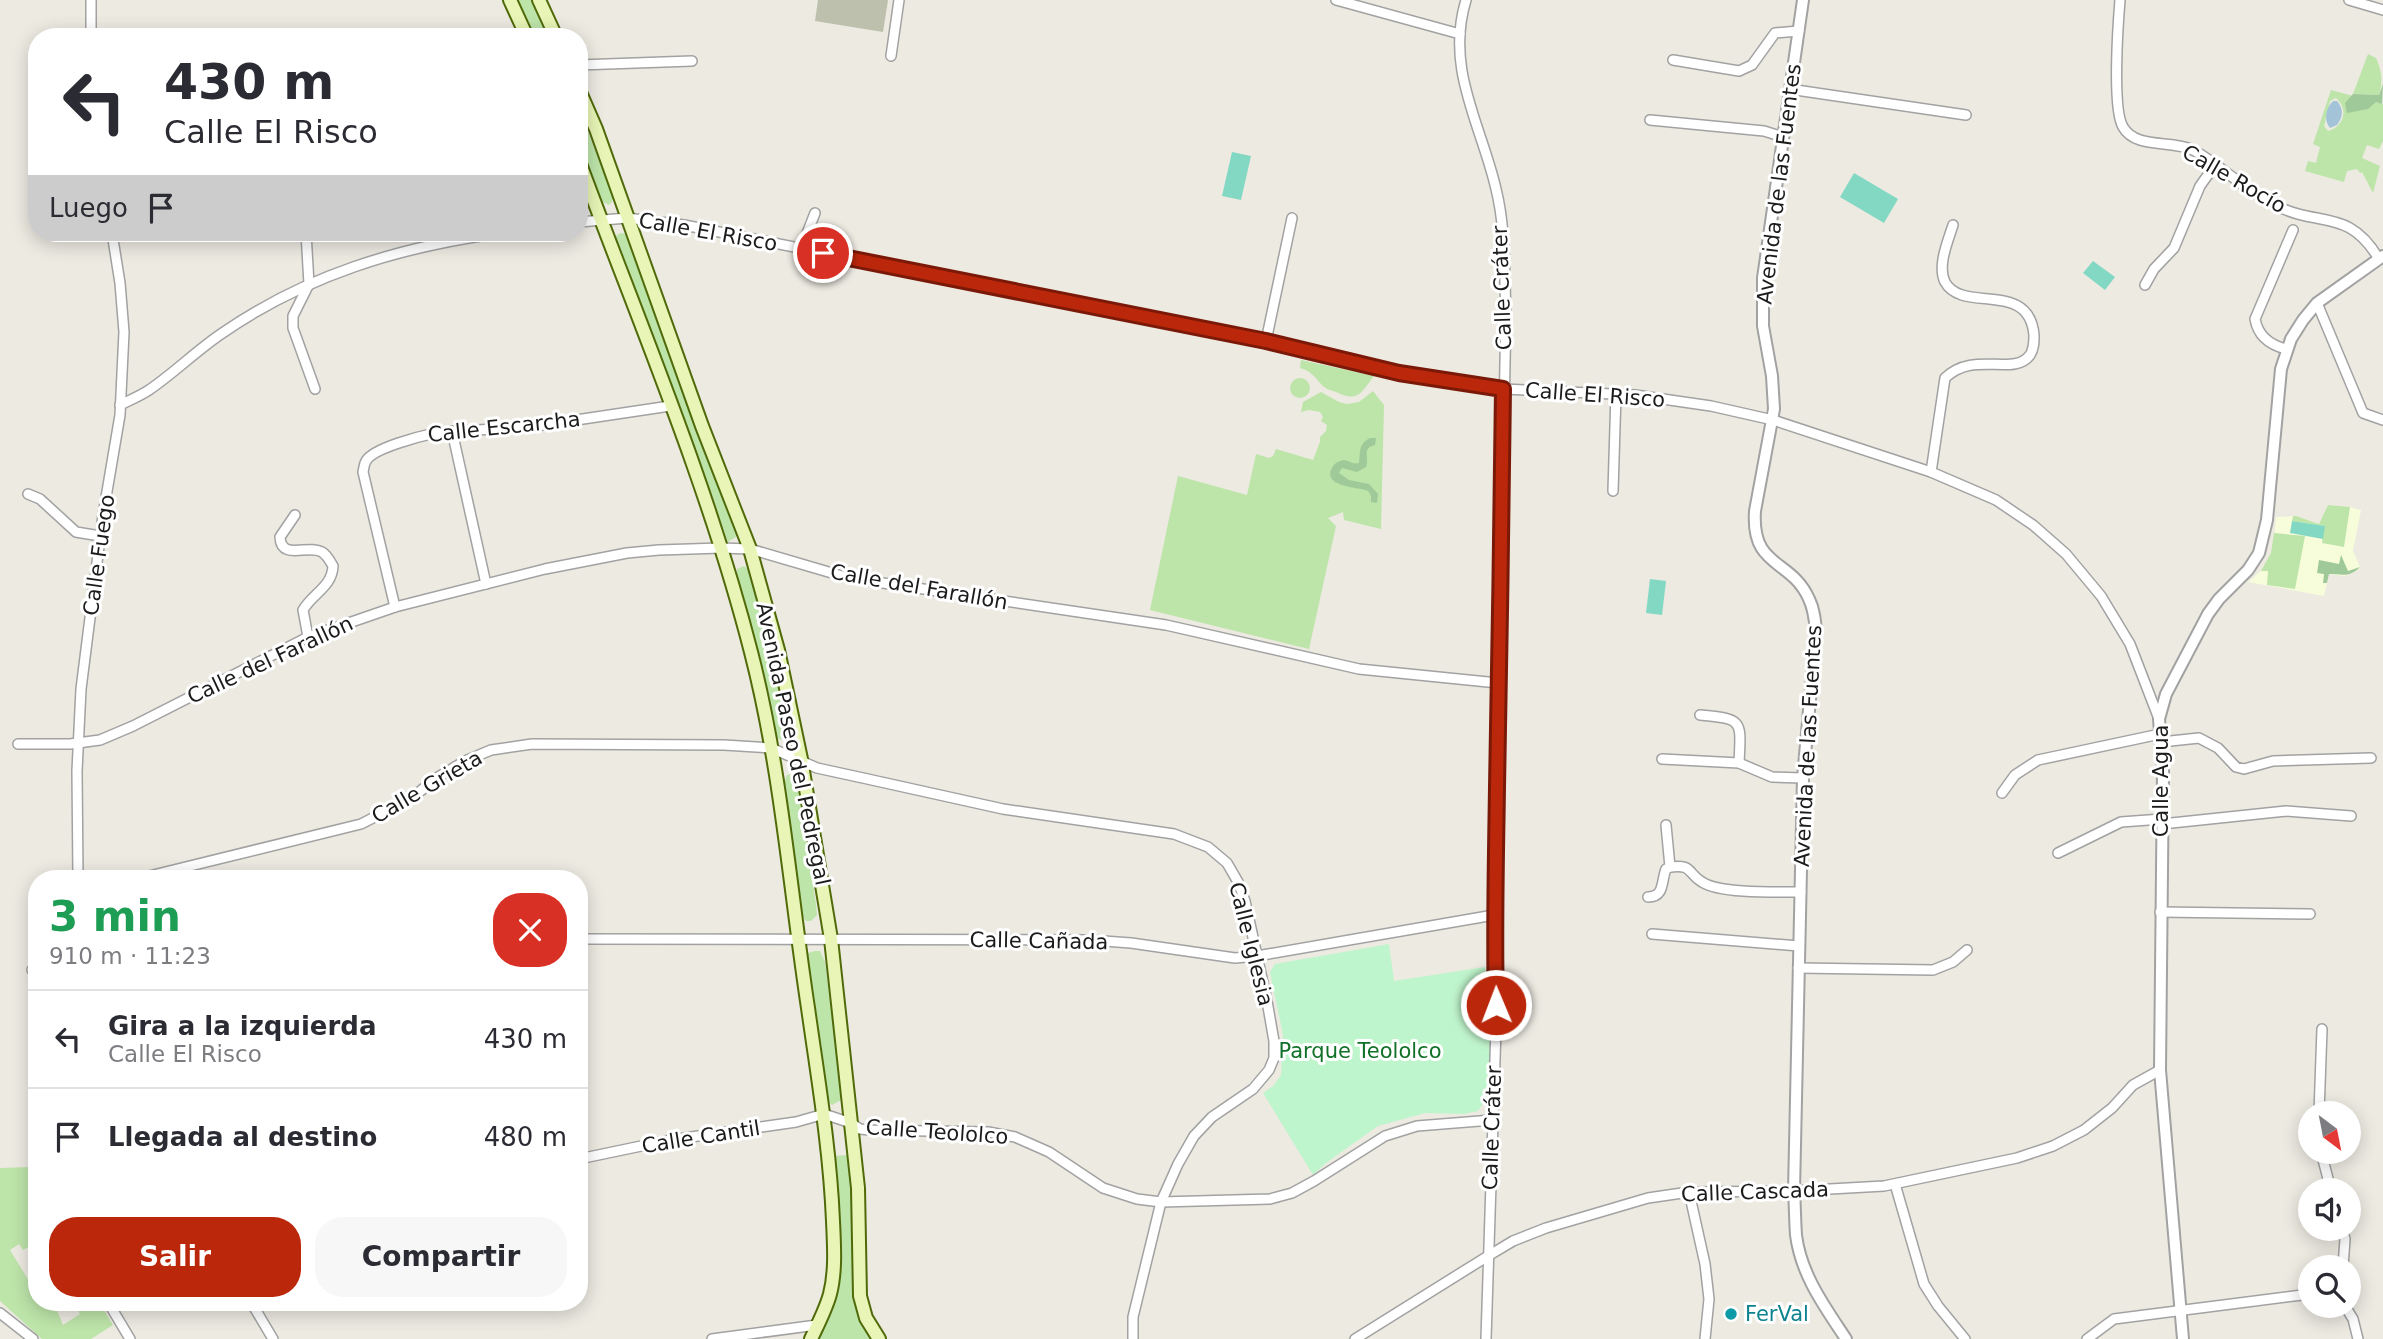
<!DOCTYPE html>
<html lang="es">
<head>
<meta charset="utf-8">
<style>
	:root { --surface:#fff; --page:#f7f7f7; --text:#2b2b33; --muted:#7c7c81; --line:#e1e1e2; --accent:#bb270b }
	body { margin:0; font-family:"DejaVu Sans",sans-serif; background:var(--page); color:var(--text); height:100vh; display:flex; flex-direction:column; font-size:26px; white-space:nowrap }
	* { box-sizing:border-box; margin:0 }
	p { font-size:23px; color:var(--muted) }
	.icon { flex:none; width:38px; height:38px; fill:none; stroke:currentColor; stroke-width:2; stroke-linecap:round; stroke-linejoin:round }
	.map { position:relative; flex:1; overflow:hidden }
	.details { position:absolute; left:28px; top:870px; width:560px; height:441px; display:flex; flex-direction:column; background:var(--surface); border-radius:28px; box-shadow:0 4px 18px #0003 }
	.details>* { flex:none }
	.guide { position:absolute; left:28px; top:28px; width:560px; height:214px; border-radius:28px; box-shadow:0 4px 18px #0003; background:#fff; color:var(--text); overflow:hidden }
	.needle { width:46px; rotate:148deg }
	.tools { position:absolute; left:2298px; top:1101px; display:grid; gap:14px }
	.tools a { display:grid; place-items:center; width:63px; height:63px; border-radius:50%; background:var(--surface); box-shadow:0 4px 18px #0003; font-size:35px }
	.pin { position:absolute; display:grid; place-items:center; width:60px; height:60px; color:#fff; margin:-30px; border:4px solid #fff; border-radius:50%; box-shadow:0 2px 7px #0007 }
	.me { position:absolute; width:77px; margin:-38px; rotate:359deg; stroke-linejoin:round; filter:drop-shadow(0 0 5px #0008) }
	.turn { display:flex; align-items:center; gap:24px; height:147px; padding:0 21px; font-size:32px }
	.turn .icon { width:91px; height:91px; stroke-width:2.5 }
	.turn b { display:block; font-size:49px; line-height:60px }
	.then { display:flex; align-items:center; height:66px; padding:0 21px; background:#0003; gap:14px; font-size:26px }
	.round { display:grid; place-items:center; flex:none; width:74px; height:74px; border-radius:28px; background:var(--page) }
	.head { display:flex; align-items:center; justify-content:space-between; height:119px; padding:0 21px }
	h1 { font-size:42px; font-weight:700; line-height:52px; color:#1e9e55 }
	.button { display:flex; gap:14px; margin-top:auto; padding:14px 21px }
	.button a { flex:1; height:80px; border-radius:28px; background:var(--accent); color:#fff; font-size:28px; font-weight:700; line-height:80px; text-align:center }
	.button a+a { background:var(--page); color:var(--text) }
	ul { padding:0; list-style:none }
	li { display:flex; align-items:center; gap:21px; height:98px; padding:0 21px; border-top:2px solid var(--line) }
	li div { flex:1 }
	li b { display:block; font-size:26px }
	li em { font-style:normal }
	.map>svg:first-child { display:block }
	.education { fill:#f7fdda }
	.construction { fill:#bdc0ad }
	.grass { fill:#bde4a9; fill-rule:evenodd }
	.forest { fill:#9fc998 }
	.park { fill:#bff5cc }
	.pitch { fill:#83d8c4 }
	.water { fill:#a3c4d8 }
	.lines { fill:none; stroke-linecap:round; stroke-linejoin:round }
	.minor-casing { stroke:#a2a2a2; stroke-width:12 }
	.tertiary-casing { stroke:#a2a2a2; stroke-width:14 }
	.secondary-casing { stroke:#506a0a; stroke-width:16 }
	.minor { stroke:#fff; stroke-width:9 }
	.tertiary { stroke:#fff; stroke-width:10 }
	.secondary { stroke:#e8f5b6; stroke-width:12 }
	.route-casing { stroke:#7a1907; stroke-width:18 }
	.route { stroke:#bb270b; stroke-width:12 }
	.culture-dot { fill:#0f9aa8; stroke:#fff; stroke-width:2.5 }
	.labels { text-anchor:middle; stroke-width:6; stroke-linejoin:round; paint-order:stroke }
	.street-label { font-size:21px; fill:#1b1b1b; stroke:#fff }
	.park-label { font-size:21px; fill:#117128; stroke:#fff }
	.culture-label { font-size:21px; fill:#0d838f; stroke:#fff; text-anchor:start }
</style>
</head>
<body>
<div class="map">
<svg width="2383" height="1339" viewBox="0 0 2383 1339">
	<rect width="100%" height="100%" fill="#eceae1"/>
	<path class="education" d="M2328,505L2350,507L2361,510L2353,551L2360,567L2357,570L2345,576L2329,574L2324,596L2248,582L2261,571L2269,558L2273,547L2276,517L2296,516L2319,524Z"/>
	<path class="construction" d="M818,0H888L883,32L815,21Z"/>
	<g class="grass">
		<path d="M517,0H532L548,37H534Z"/>
		<path d="M2368,54L2376,58C2382,72 2383,80 2379,95L2353,94Z"/>
		<path d="M2331,90L2383,104V141L2379,149L2367,145L2362,158L2380,166L2373,193L2362,172L2360,173L2357,169L2347,171L2344,182L2305,171L2308,161L2316,163L2320,147L2313,144ZM2336,98C2349,109 2344,127 2328,131L2324,126L2330,101Z"/>
		<path d="M579,108L613,197L612,202L609,205L601,201L579,142Z"/>
		<path d="M620,233L627,234L737,536L728,542L720,531L616,242V236Z"/>
		<path d="M1301,360L1374,376C1361,393 1358,403 1336,392C1330,390 1325,389 1321,384C1314,376 1311,371 1300,368Z"/>
		<circle cx="1300" cy="388" r="10"/>
		<path d="M1373,391L1384,405L1381,529L1344,520L1343,512L1328,518L1336,526L1309,649L1150,610L1178,476L1247,495L1256,454L1269,458L1273,456L1276,449L1313,460L1320,442V437L1326,431L1327,425L1321,421L1323,417L1320,412L1309,410L1301,412L1303,402L1321,392L1339,402L1347,404L1359,402Z"/>
		<path d="M2328,505L2350,507L2344,547L2322,543L2324,526L2292,521L2293,516H2296L2319,524Z"/>
		<path d="M2274,533L2305,536L2295,589L2267,585L2268,571H2261L2271,553Z"/>
		<path d="M744,566L749,570L771,646L788,728V735L783,740L776,738L737,577V569Z"/>
		<path d="M793,774L797,778L816,904L817,915L811,921H806L802,916L784,783L787,775Z"/>
		<path d="M815,951H820L825,962L842,1093L841,1100L832,1105L827,1101L807,959L808,953Z"/>
		<path d="M849,1155L853,1188L855,1304L860,1320L871,1339H818L832,1307L833,1156Z"/>
		<path d="M29,1167L32,1191L37,1199V1242L23,1250L19,1244L10,1250L37,1294V1302H41L46,1309L52,1306L53,1309L56,1308L63,1325L80,1314L76,1307L72,1306L73,1302H99L113,1325L91,1339H42L0,1301V1168Z"/>
	</g>
	<g class="forest">
		<path d="M2383,84L2382,104L2376,102L2368,109L2347,113L2345,103L2353,94L2379,95Z"/>
		<path d="M1370,438H1376L1375,445C1361,448 1370,458 1366,467L1357,472L1342,468L1339,473L1349,480L1369,484L1378,494L1377,503L1371,502V496C1370,494 1369,492 1368,491C1362,487 1319,488 1333,466C1335,463 1339,461 1343,460C1349,460 1352,465 1359,463C1361,453 1357,445 1370,438Z"/>
		<path d="M2341,555L2348,571L2360,567C2349,578 2342,574 2329,574L2327,583H2323L2324,574L2317,573L2319,560L2339,564Z"/>
	</g>
	<path class="park" d="M1389,944L1394,981L1485,967L1490,1036V1092L1478,1111L1464,1114L1425,1113L1378,1126L1326,1163L1313,1175L1263,1093L1273,1086L1281,1075L1283,1035L1270,972L1275,964Z"/>
	<g class="pitch">
		<path d="M1232,152L1251,156L1241,200L1222,196Z"/>
		<path d="M1854,173L1898,199L1884,223L1840,197Z"/>
		<path d="M2093,261L2115,277L2105,290L2083,273Z"/>
		<path d="M2292,521L2325,526L2323,539L2290,533Z"/>
		<path d="M1650,579L1666,581L1662,615L1646,613Z"/>
	</g>
	<path class="water" d="M2333,101H2337C2344,109 2343,117 2337,125L2330,128C2323,120 2326,108 2333,101Z"/>
	<g class="lines">
		<defs>
			<g id="minor">
				<path d="M91,0V37"/>
				<path d="M1336,0L1460,34"/>
				<path d="M1466,0C1445,69 1481,124 1496,189C1506,229 1504,272 1506,313L1494,915L1496,1028L1486,1339"/>
				<path d="M2120,0C2118,24 2112,109 2123,127C2136,150 2173,139 2195,151C2223,167 2246,191 2275,205C2319,228 2348,207 2379,259"/>
				<path d="M2349,0L2383,10"/>
				<path d="M891,56L899,0"/>
				<path d="M1673,60L1739,71L1752,65L1775,33L1799,31"/>
				<path d="M579,65L692,61"/>
				<path d="M1789,89L1966,115"/>
				<path d="M1650,120L1764,131L1783,137"/>
				<path d="M579,222L627,218L684,225L1266,341L1399,373L1503,389L1635,395L1711,406L1773,420L1931,472L1996,500L2033,525L2066,554L2101,596L2130,644L2159,719"/>
				<path d="M306,233L309,284L293,316V328L315,389"/>
				<path d="M801,249L815,213"/>
				<path d="M2145,285L2154,269L2174,248L2200,186L2215,165"/>
				<path d="M2317,303L2363,413L2383,420"/>
				<path d="M1266,341L1292,218"/>
				<path d="M2286,349C2270,345 2258,336 2255,319L2293,230"/>
				<path d="M120,405C130,400 140,396 149,390C174,373 196,351 221,334C306,275 399,247 501,233"/>
				<path d="M452,431L486,584"/>
				<path d="M1931,472L1945,378C1974,350 2014,377 2030,355C2034,349 2034,342 2034,335C2029,279 1962,314 1945,282C1937,266 1948,241 1953,225"/>
				<path d="M1613,491L1616,394"/>
				<path d="M28,494L40,499L76,532L100,536"/>
				<path d="M295,515L280,537C281,561 308,544 322,552C327,555 330,561 333,566C332,587 313,593 303,610L308,637"/>
				<path d="M395,607L363,472C364,468 364,464 366,461C373,448 421,436 435,433L536,426L670,406"/>
				<path d="M1700,715C1744,719 1741,720 1739,763"/>
				<path d="M2161,742L2199,738L2218,748L2236,767L2244,769L2273,761L2371,758"/>
				<path d="M18,744H70L100,740L133,726L308,637L395,607L545,569L627,553L659,550L721,548L750,549L849,578L1166,625L1359,669L1498,683"/>
				<path d="M1662,759L1739,763L1772,777L1803,778"/>
				<path d="M2002,793L2015,775L2038,760L2160,734"/>
				<path d="M2162,824L2286,811L2351,816"/>
				<path d="M2058,853L2121,822L2162,819"/>
				<path d="M1670,867C1693,864 1687,873 1702,882C1720,894 1778,892 1801,892"/>
				<path d="M78,878L77,771L81,689L103,515L120,415L124,332L120,283L112,233"/>
				<path d="M141,878L361,824L412,798L435,779L465,761L491,750L532,744L724,745L771,748L817,768L863,778L1003,809L1174,834L1208,847L1227,863L1238,882L1245,901L1267,1001L1274,1041V1058L1269,1070L1253,1089L1212,1117L1194,1136L1178,1164L1161,1202L1133,1317V1339"/>
				<path d="M1648,897C1665,897 1661,881 1666,869L1670,867L1666,825"/>
				<path d="M2160,912L2310,914"/>
				<path d="M1652,934L1799,946"/>
				<path d="M579,939L1090,940L1131,943L1235,958L1257,956L1494,915"/>
				<path d="M1798,968L1933,970L1953,962L1967,950"/>
				<path d="M32,970H37"/>
				<path d="M2319,1113L2322,1029"/>
				<path d="M2321,1152L2331,1190"/>
				<path d="M579,1159L670,1140L796,1122L824,1114L851,1123L860,1129L870,1130L988,1132L1015,1137L1049,1152L1103,1188L1137,1199L1161,1202L1270,1199L1292,1193L1314,1181L1385,1136L1417,1126L1492,1120"/>
				<path d="M1895,1184L1924,1284L1938,1306L1965,1339"/>
				<path d="M1689,1192L1705,1264L1709,1299L1705,1339"/>
				<path d="M2342,1228L2345,1239L2343,1267"/>
				<path d="M108,1302L130,1339"/>
				<path d="M251,1302L273,1339"/>
				<path d="M2345,1306L2353,1319L2358,1339"/>
				<path d="M0,1313L33,1339"/>
				<path d="M712,1339L817,1325"/>
				<path d="M1355,1339L1488,1256L1513,1241L1546,1228L1648,1198L1689,1192L1794,1191L1884,1186L2017,1158L2053,1146L2084,1130L2112,1108L2133,1085L2160,1070"/>
				<path d="M2087,1339L2114,1319L2310,1294"/>
			</g>
			<g id="tertiary">
				<path d="M1803,0L1763,278V326L1772,376L1774,409L1755,511C1751,569 1791,558 1809,599C1814,609 1815,620 1816,631L1803,778L1794,1191C1795,1206 1795,1221 1796,1235C1801,1275 1825,1307 1846,1339"/>
				<path d="M2183,1339L2160,1070L2163,771L2159,719L2166,694L2208,614L2219,599L2248,570L2259,553L2267,520L2281,369L2291,339L2303,320L2317,303L2383,256"/>
			</g>
			<g id="secondary">
				<path d="M510,0L527,37"/>
				<path d="M539,0L556,37"/>
				<path d="M579,90L596,129L702,426L750,549L778,650L801,759L831,939L858,1188L860,1296L866,1318L879,1339"/>
				<path d="M579,161C639,323 708,484 751,652C781,768 790,890 808,1008C818,1079 830,1149 833,1221C834,1244 836,1271 830,1294C826,1309 818,1324 811,1339"/>
			</g>
		</defs>
		<use href="#minor" class="minor-casing"/>
		<use href="#tertiary" class="tertiary-casing"/>
		<use href="#secondary" class="secondary-casing"/>
		<use href="#minor" class="minor"/>
		<use href="#tertiary" class="tertiary"/>
		<use href="#secondary" class="secondary"/>
	</g>
	<g class="lines">
		<defs>
			<path id="route" d="M823,253L1266,341L1399,373L1503,389C1502,522 1499,654 1497,787C1496,860 1494,932 1496,1005"/>
		</defs>
		<use href="#route" class="route-casing"/>
		<use href="#route" class="route"/>
	</g>
	<circle class="culture-dot" cx="1731" cy="1314" r="7"/>
	<g class="labels">
		<g class="street-label">
			<text transform="translate(2234 179) rotate(30)" y="7">Calle Rocío</text>
			<text transform="translate(1779 184) rotate(-83)" y="7">Avenida de las Fuentes</text>
			<text transform="translate(708 232) rotate(10)" y="7">Calle El Risco</text>
			<text transform="translate(1502 288) rotate(-92)" y="7">Calle Cráter</text>
			<text transform="translate(1595 395) rotate(4)" y="7">Calle El Risco</text>
			<text transform="translate(504 427) rotate(-6)" y="7">Calle Escarcha</text>
			<text transform="translate(99 555) rotate(-82)" y="7">Calle Fuego</text>
			<text transform="translate(919 587) rotate(10)" y="7">Calle del Farallón</text>
			<text transform="translate(270 660) rotate(-25)" y="7">Calle del Farallón</text>
			<text transform="translate(793 744) rotate(78)" y="7">Avenida Paseo del Pedregal</text>
			<text transform="translate(1808 746) rotate(-87)" y="7">Avenida de las Fuentes</text>
			<text transform="translate(2161 781) rotate(-90)" y="7">Calle Agua</text>
			<text transform="translate(427 787) rotate(-30)" y="7">Calle Grieta</text>
			<text transform="translate(1039 941) rotate(1)" y="7">Calle Cañada</text>
			<text transform="translate(1251 944) rotate(76)" y="7">Calle Iglesia</text>
			<text transform="translate(1492 1128) rotate(-88)" y="7">Calle Cráter</text>
			<text transform="translate(937 1132) rotate(4)" y="7">Calle Teololco</text>
			<text transform="translate(701 1137) rotate(-9)" y="7">Calle Cantil</text>
			<text transform="translate(1755 1192) rotate(-2)" y="7">Calle Cascada</text>
		</g>
		<g class="park-label">
			<text x="1360" y="1058">Parque Teololco</text>
		</g>
		<g class="culture-label">
			<text x="1745" y="1321">FerVal</text>
		</g>
	</g>
</svg>
<div class="tools">
<a><svg class="needle" viewBox="-14 -14 28 28"><path d="M0-13l5 13h-10z" fill="#e53935"/><path d="M0 13l5-13h-10z" fill="#7c7c81"/></svg></a>
<a><svg class="icon" aria-label="sound" viewBox="0 0 24 24"><path d="M4 9h4l5-4v14l-5-4H4zM17 9q2 3 0 6"/></svg></a>
<a><svg class="icon" aria-label="search" viewBox="0 0 24 24"><circle cx="10" cy="10" r="6"/><path d="M15 15l6 6"/></svg></a>
</div>
<div class="pin" style="left:823px;top:253px;background:#d93025"><svg class="icon" aria-label="arrive" viewBox="0 0 24 24"><path d="M6 21V4h12l-3 4 3 4H6"/></svg></div>
<svg class="me" style="left:1496px;top:1005px" viewBox="-20 -20 40 40"><circle r="17" fill="#bb270b" stroke="#fff" stroke-width="3"/><path d="M0-11L8 9 0 5-8 9z" fill="#fff"/></svg>
<div class="guide">
<div class="turn"><svg class="icon" aria-label="left" viewBox="0 0 24 24"><path d="M17 20v-9H6M10 6l-5 5 5 5"/></svg><div><b>430 m</b>Calle El Risco</div></div>
<div class="then">Luego<svg class="icon" aria-label="arrive" viewBox="0 0 24 24"><path d="M6 21V4h12l-3 4 3 4H6"/></svg></div>
</div>
<section class="details">
<div class="head"><div><h1>3 min</h1><p>910 m · 11:23</p></div><a class="round" style="background:#d93025;color:#fff"><svg class="icon" aria-label="close" viewBox="0 0 24 24"><path d="M6 6l12 12M18 6L6 18"/></svg></a></div>
<ul>
<li><svg class="icon" aria-label="left" viewBox="0 0 24 24"><path d="M17 20v-9H6M10 6l-5 5 5 5"/></svg><div><b>Gira a la izquierda</b><p>Calle El Risco</p></div><em>430 m</em></li>
<li><svg class="icon" aria-label="arrive" viewBox="0 0 24 24"><path d="M6 21V4h12l-3 4 3 4H6"/></svg><div><b>Llegada al destino</b></div><em>480 m</em></li>
</ul>
<div class="button"><a>Salir</a><a>Compartir</a></div>
</section>
</div>
</body>
</html>
